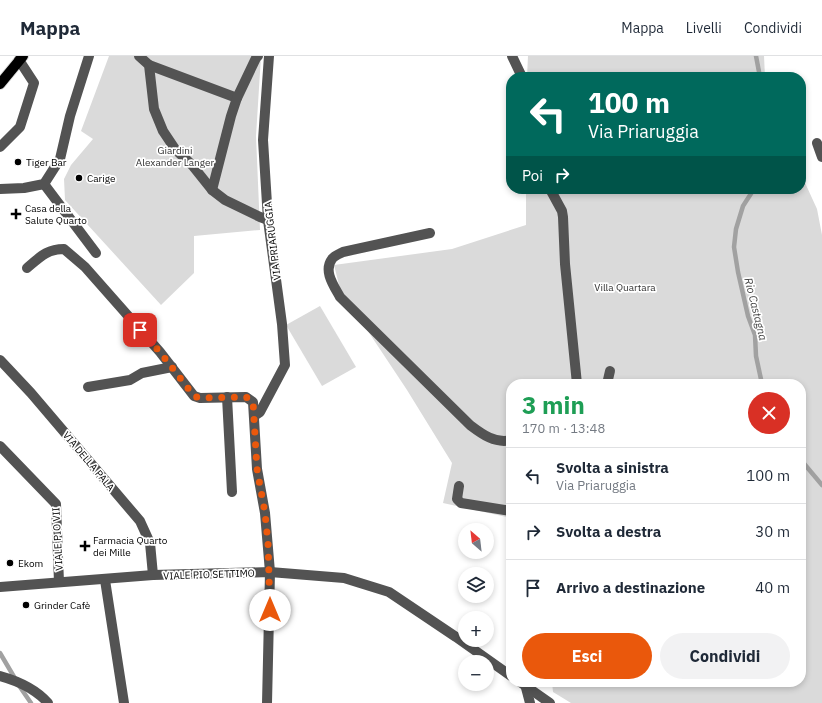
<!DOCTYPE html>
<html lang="it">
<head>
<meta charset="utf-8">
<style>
	:root { --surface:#fff; --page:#f2f2f3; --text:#1f2937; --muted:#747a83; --line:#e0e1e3; --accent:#ea580c }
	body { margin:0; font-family:"IBM Plex Sans",sans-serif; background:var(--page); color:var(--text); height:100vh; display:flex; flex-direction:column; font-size:15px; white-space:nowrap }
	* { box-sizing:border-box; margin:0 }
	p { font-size:13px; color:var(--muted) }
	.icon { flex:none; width:22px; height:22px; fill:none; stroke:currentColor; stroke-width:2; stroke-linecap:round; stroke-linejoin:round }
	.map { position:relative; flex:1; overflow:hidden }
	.sheet { position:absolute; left:506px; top:323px; width:300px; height:308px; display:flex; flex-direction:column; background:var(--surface); border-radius:16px; box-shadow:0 2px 6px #0003 }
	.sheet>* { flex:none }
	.top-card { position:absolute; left:506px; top:16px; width:300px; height:122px; border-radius:16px; box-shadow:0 2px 6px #0003; background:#00695c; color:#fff; overflow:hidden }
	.needle { width:26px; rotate:332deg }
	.tools { position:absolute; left:458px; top:467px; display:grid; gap:8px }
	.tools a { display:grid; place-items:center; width:36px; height:36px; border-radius:50%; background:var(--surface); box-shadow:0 2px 6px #0003; font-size:20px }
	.pin { position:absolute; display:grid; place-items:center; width:34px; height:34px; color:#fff; margin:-17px; border-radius:8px; box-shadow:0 2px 6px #0006 }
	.me { position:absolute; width:44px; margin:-22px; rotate:0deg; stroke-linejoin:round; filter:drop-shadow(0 0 3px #0008) }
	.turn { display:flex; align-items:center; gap:14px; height:84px; padding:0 16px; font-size:18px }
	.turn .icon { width:52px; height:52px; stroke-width:2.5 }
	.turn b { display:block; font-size:28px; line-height:34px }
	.then { display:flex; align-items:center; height:38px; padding:0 16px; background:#0003; gap:8px; font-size:15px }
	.round { display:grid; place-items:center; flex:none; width:42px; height:42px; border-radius:21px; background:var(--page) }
	.overview { display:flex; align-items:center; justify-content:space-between; height:68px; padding:0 16px }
	h1 { font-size:24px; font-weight:700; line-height:30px; color:#1e9e55 }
	.button { display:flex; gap:8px; margin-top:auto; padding:8px 16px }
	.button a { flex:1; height:46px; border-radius:24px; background:var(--accent); color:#fff; font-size:16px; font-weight:700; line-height:46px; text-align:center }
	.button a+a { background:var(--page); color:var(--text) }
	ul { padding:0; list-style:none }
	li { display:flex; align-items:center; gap:12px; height:56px; padding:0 16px; border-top:1px solid var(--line) }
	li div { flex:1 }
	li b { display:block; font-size:15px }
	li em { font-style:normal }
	header { display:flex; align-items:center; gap:24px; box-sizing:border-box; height:56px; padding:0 20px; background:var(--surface); border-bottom:1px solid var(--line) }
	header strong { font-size:19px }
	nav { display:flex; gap:22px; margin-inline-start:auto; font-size:14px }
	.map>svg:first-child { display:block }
	.green { fill:#dadada }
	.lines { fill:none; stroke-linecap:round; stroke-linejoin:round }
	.stream { stroke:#a1a1a1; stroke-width:4.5 }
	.major-casing { stroke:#dbdbdb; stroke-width:12 }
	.minor { stroke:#535353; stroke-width:10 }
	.major { stroke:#000; stroke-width:10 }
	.route { stroke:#ea580c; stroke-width:7; stroke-dasharray:0 12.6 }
	.poi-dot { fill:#000; stroke:#fff; stroke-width:1.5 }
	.labels { text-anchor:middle; stroke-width:3.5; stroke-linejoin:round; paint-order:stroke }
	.park-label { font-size:10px; fill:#313131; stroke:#fff }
	.poi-label { font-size:10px; fill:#000; stroke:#fff; text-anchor:start }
	.street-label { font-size:10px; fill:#000; stroke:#fff }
	.water-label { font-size:11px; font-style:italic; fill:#424242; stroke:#fff }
</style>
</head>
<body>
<header>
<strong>Mappa</strong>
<nav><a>Mappa</a><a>Livelli</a><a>Condividi</a></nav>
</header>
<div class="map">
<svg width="822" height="647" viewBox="0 0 822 647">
	<rect width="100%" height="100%" fill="#fff"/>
	<g class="green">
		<path d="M109,0H261L256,80L260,174L194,180V217L161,249L65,144L64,123L71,109L93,83L81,75Z"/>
		<path d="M528,0H764L765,21H527Z"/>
		<path d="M801,118L817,153L822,179V647H571L553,636L552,626H801V328H511V462L443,447L452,407L407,334L340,233L334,209L452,193L526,169V133H801Z"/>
		<path d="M320,250L356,311L322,330L286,269Z"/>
	</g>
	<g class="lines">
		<g class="stream">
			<path d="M756,0L760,21"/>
			<path d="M754,133L743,150L736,173L734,191L738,216L748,260L755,279L756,300L762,328"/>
			<path d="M801,404L822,429"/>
			<path d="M0,597L20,631L31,647"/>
		</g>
		<defs>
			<path id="major" d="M0,28L23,0"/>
		</defs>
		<use href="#major" class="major-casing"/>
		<g class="minor">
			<path d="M139,0L149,9L154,53L163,75L175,93L192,109L212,134L225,144L260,161L268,164"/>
			<path d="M512,0L522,21"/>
			<path d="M149,9L237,42"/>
			<path d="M817,87L822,101"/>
			<path d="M0,91L20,71L34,27L19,4"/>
			<path d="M44,128L96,197"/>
			<path d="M0,133L24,132L44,128L60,103L70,60L89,0"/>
			<path d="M550,133L562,155L563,161L565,208L577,328"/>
			<path d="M212,134L231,60L237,42L256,2L258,0"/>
			<path d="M430,177L343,196C339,198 334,200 332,203C323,215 334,230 340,241L470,369C482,378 495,388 511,384"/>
			<path d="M27,212C40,201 47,193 64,193L85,211L160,296L194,340L200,342L246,341L253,346L257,413L265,457L270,516L267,647"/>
			<path d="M0,304L31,337L140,465L150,487L153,519"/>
			<path d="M607,328L610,315"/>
			<path d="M88,331L130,324L142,317L172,311"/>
			<path d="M227,341L232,436"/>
			<path d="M254,360L260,356L285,309L282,268L268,164L263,84L269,0"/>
			<path d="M0,390L56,448L59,526"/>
			<path d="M459,430L457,443L461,447L511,455"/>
			<path d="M105,524L124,647"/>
			<path d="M0,531L153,519L270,516L344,522L389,536L456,581L511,620"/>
			<path d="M0,620C18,625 35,632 48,647"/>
			<path d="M520,626L550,647"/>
			<path d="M525,628L530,647"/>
		</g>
		<use href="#major" class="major"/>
	</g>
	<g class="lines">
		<path class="route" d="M140,274L160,296L194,340L200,342L246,341L253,346L257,413L265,457L268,487L270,554"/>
	</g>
	<g class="poi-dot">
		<circle cx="18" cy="106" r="4"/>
		<circle cx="79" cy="122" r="4"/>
		<path d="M14 152h4v4h4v4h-4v4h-4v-4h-4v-4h4z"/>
		<path d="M83 484h4v4h4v4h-4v4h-4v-4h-4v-4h4z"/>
		<circle cx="10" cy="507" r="4"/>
		<circle cx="26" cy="549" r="4"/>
	</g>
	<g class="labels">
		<g class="park-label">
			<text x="175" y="98">Giardini<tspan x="175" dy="12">Alexander Langer</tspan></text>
			<text x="625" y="235">Villa Quartara</text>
		</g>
		<g class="poi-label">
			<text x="26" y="110">Tiger Bar</text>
			<text x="87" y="126">Carige</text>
			<text x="25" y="156">Casa della<tspan x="25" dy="12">Salute Quarto</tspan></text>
			<text x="93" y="488">Farmacia Quarto<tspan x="93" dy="12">dei Mille</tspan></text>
			<text x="18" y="511">Ekom</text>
			<text x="34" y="553">Grinder Cafè</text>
		</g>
		<g class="street-label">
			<text transform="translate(272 185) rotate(-97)" y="4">VIA PRIARUGGIA</text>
			<text transform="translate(89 405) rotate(50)" y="4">VIA DELLA PALA</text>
			<text transform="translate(57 483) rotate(-93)" y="4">VIALE PIO VII</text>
			<text transform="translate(209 518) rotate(-2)" y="4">VIALE PIO SETTIMO</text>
		</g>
		<g class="water-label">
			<text transform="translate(756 253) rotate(76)" y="4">Rio Castagna</text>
		</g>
	</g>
</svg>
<div class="tools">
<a><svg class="needle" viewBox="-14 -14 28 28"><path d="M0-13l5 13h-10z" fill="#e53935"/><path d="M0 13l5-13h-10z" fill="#747a83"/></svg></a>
<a><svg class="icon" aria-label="layers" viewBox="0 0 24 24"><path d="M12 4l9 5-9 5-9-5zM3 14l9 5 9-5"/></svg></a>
<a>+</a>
<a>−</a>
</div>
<div class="pin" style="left:140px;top:274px;background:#d93025"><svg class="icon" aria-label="arrive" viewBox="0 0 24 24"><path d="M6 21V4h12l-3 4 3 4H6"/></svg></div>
<svg class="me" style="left:270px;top:554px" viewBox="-20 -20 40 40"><circle r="19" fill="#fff"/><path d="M0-13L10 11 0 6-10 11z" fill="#ea580c"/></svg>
<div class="top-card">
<div class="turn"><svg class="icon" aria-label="left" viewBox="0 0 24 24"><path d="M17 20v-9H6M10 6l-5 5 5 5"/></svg><div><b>100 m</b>Via Priaruggia</div></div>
<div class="then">Poi<svg class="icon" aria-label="right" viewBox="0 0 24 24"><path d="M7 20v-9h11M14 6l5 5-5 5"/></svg></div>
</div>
<section class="sheet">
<div class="overview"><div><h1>3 min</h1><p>170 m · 13:48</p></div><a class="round" style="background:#d93025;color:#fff"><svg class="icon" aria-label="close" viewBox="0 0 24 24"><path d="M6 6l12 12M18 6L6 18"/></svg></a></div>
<ul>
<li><svg class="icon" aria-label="left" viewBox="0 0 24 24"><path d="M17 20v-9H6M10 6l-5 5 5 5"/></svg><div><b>Svolta a sinistra</b><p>Via Priaruggia</p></div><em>100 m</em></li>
<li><svg class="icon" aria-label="right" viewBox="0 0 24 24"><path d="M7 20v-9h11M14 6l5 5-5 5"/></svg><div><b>Svolta a destra</b></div><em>30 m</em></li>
<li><svg class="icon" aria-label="arrive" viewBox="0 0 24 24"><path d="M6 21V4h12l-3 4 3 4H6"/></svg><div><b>Arrivo a destinazione</b></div><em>40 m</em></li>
</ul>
<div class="button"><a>Esci</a><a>Condividi</a></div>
</section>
</div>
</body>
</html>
